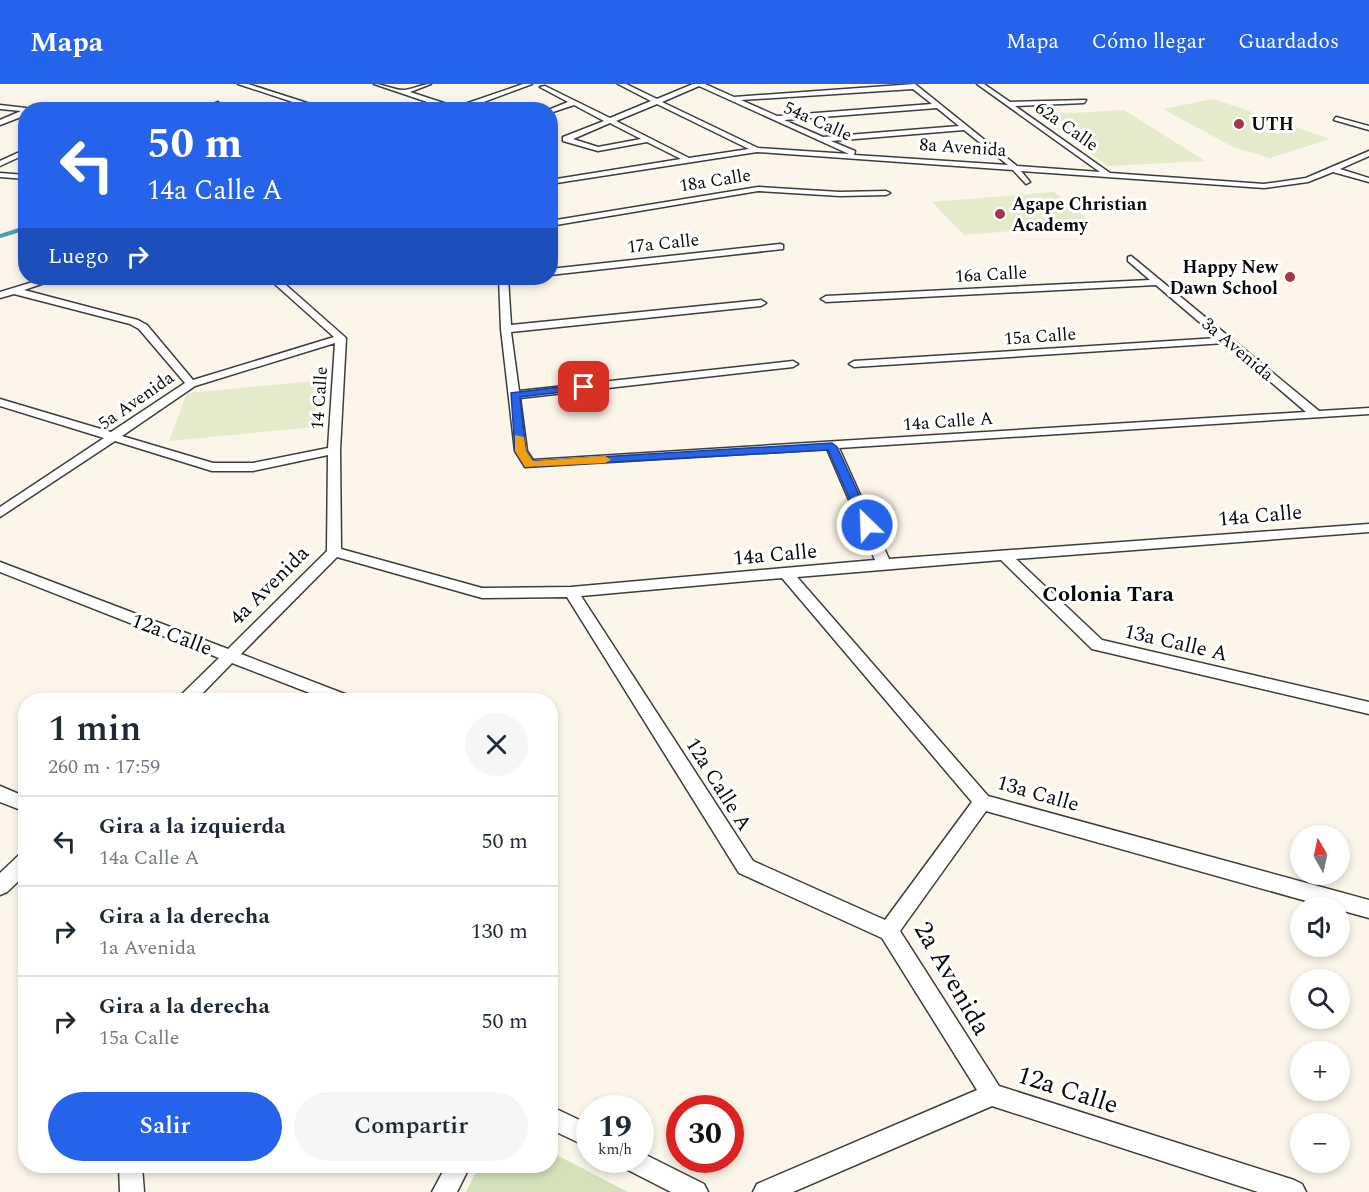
<!DOCTYPE html>
<html lang="es">
<head>
<meta charset="utf-8">
<style>
	:root { --surface:#fff; --page:#f6f6f7; --text:#1f2937; --muted:#747a83; --line:#e0e1e3; --accent:#2563eb }
	body { margin:0; font-family:Spectral,serif; background:var(--page); color:var(--text); height:100vh; display:flex; flex-direction:column; font-size:22px; white-space:nowrap }
	* { box-sizing:border-box; margin:0 }
	p { font-size:20px; color:var(--muted) }
	.icon { flex:none; width:33px; height:33px; fill:none; stroke:currentColor; stroke-width:2; stroke-linecap:round; stroke-linejoin:round }
	.map { position:relative; flex:1; overflow:hidden }
	.side { position:absolute; left:18px; top:609px; width:540px; height:480px; display:flex; flex-direction:column; background:var(--surface); border-radius:24px; box-shadow:0 3px 9px #0003 }
	.side>* { flex:none }
	.guide { position:absolute; left:18px; top:18px; width:540px; height:183px; border-radius:24px; box-shadow:0 3px 9px #0003; background:#2563eb; color:#fff; overflow:hidden }
	.needle { width:39px; rotate:351deg }
	.controls { position:absolute; left:1290px; top:741px; display:grid; gap:12px }
	.controls a { display:grid; place-items:center; width:60px; height:60px; border-radius:50%; background:var(--surface); box-shadow:0 3px 9px #0003; font-size:30px }
	.speed { position:absolute; left:576px; top:1011px; display:flex; gap:12px; font-size:30px; font-weight:700; text-align:center }
	.speed>* { display:grid; place-content:center; width:78px; height:78px; border-radius:50%; background:var(--surface); box-shadow:0 3px 9px #0003; line-height:1 }
	.speed small { font-size:15px; font-weight:400 }
	.speed .limit { border:9px solid #d22; background:#fff; color:#111 }
	.pin { position:absolute; display:grid; place-items:center; width:51px; height:51px; color:#fff; margin:-26px; border-radius:12px; box-shadow:0 3px 9px #0006 }
	.me { position:absolute; width:66px; margin:-33px; rotate:336deg; stroke-linejoin:round; filter:drop-shadow(0 0 4px #0008) }
	.turn { display:flex; align-items:center; gap:21px; height:126px; padding:0 30px; font-size:27px }
	.turn .icon { width:78px; height:78px; stroke-width:2.5 }
	.turn b { display:block; font-size:42px; line-height:51px }
	.then { display:flex; align-items:center; height:57px; padding:0 30px; background:#0003; gap:12px; font-size:22px }
	.round { display:grid; place-items:center; flex:none; width:63px; height:63px; border-radius:32px; background:var(--page) }
	.headline { display:flex; align-items:center; justify-content:space-between; height:102px; padding:0 30px }
	h1 { font-size:36px; font-weight:600; line-height:45px }
	.action { display:flex; gap:12px; margin-top:auto; padding:12px 30px }
	.action a { flex:1; height:69px; border-radius:36px; background:var(--accent); color:#fff; font-size:24px; font-weight:600; line-height:69px; text-align:center }
	.action a+a { background:var(--page); color:var(--text) }
	ul { padding:0; list-style:none }
	li { display:flex; align-items:center; gap:18px; height:90px; padding:0 30px; border-top:2px solid var(--line) }
	li div { flex:1 }
	li b { display:block; font-size:22px }
	li em { font-style:normal }
	header { display:flex; align-items:center; gap:36px; box-sizing:border-box; height:84px; padding:0 30px; background:var(--accent); color:#fff }
	header strong { font-size:28px }
	nav { display:flex; gap:33px; margin-inline-start:auto; font-size:21px }
	.map>svg:first-child { display:block }
	.green { fill:#d5e2b9 }
	.pitch { fill:#e4eaca }
	.lines { fill:none; stroke-linecap:round; stroke-linejoin:round }
	.stream { stroke:#469fba; stroke-width:4 }
	.minor-casing { stroke:#3d3d3d; stroke-width:3 }
	.minor { fill:#fff; fill-rule:evenodd }
	.route { fill:#2563eb; stroke:#184099; stroke-width:1.5 }
	.slow { fill:#f59e0b }
	.poi-dot { fill:#a7354d; stroke:#fff; stroke-width:2 }
	.labels { text-anchor:middle; stroke-width:6; stroke-linejoin:round; paint-order:stroke }
	.far-street-label { font-size:18px; fill:#0a0a0a; stroke:#fff }
	.far-poi-label { font-size:18px; font-weight:bold; fill:#0a0a0a; stroke:#fff; text-anchor:start }
	.street-label { font-size:21px; fill:#0a0a0a; stroke:#fff }
	.neighbourhood-label { font-size:22px; font-weight:bold; fill:#0a0a0a; stroke:#fff }
	.near-street-label { font-size:26px; fill:#0a0a0a; stroke:#fff }
</style>
</head>
<body>
<header>
<strong>Mapa</strong>
<nav><a>Mapa</a><a>Cómo llegar</a><a>Guardados</a></nav>
</header>
<div class="map">
<svg width="1369" height="1108" viewBox="0 0 1369 1108">
	<rect width="100%" height="100%" fill="#fcf6ea"/>
	<path class="green" d="M551,1068L628,1108H466L479,1082H550Z"/>
	<g class="pitch">
		<path d="M1214,15L1330,55L1270,74L1233,63L1163,25Z"/>
		<path d="M1124,26L1205,77L1108,82L1038,31Z"/>
		<path d="M1054,108L1093,140L964,151L932,118Z"/>
		<path d="M324,296L315,343L169,357L187,309Z"/>
	</g>
	<g class="lines">
		<path class="stream" d="M0,152L26,144"/>
		<defs>
			<g id="minor">
				<path d="M238,0H248L329,26H317Z"/>
				<path d="M374,0C384,0 393,6 403,6C412,6 421,0 431,0L410,8L456,23L523,0H532L462,26H451Z"/>
				<path d="M618,0H626L657,15L693,0H705L734,13L915,0L1017,82L1100,88L977,0H984L1010,18L1086,16L1084,19L1015,22L1110,89L1264,100L1306,94L1369,67V72L1340,85L1369,94V98L1333,88L1308,98L1264,104L1021,87L1030,98L1026,100L1013,86L757,68L550,100V96L681,75L647,58L598,67L563,57V53L604,37L574,21L550,29V26H548L568,18L540,3L545,2L610,34L651,17ZM699,2L849,70L758,64L662,18ZM913,5L932,20L777,32L741,16ZM657,20L749,65L689,74L616,37ZM937,24L959,42L823,53L784,36ZM610,39L641,55L598,63L573,55ZM964,46L1008,81L854,71L855,67L831,57Z"/>
				<path d="M218,18L220,21L210,26H199Z"/>
				<path d="M0,21L26,24L29,26H26V31L0,41V36L21,27L0,25Z"/>
				<path d="M1336,33L1369,42V46L1334,36Z"/>
				<path d="M26,65V70L0,82V77Z"/>
				<path d="M0,89L26,91V95L0,93Z"/>
				<path d="M758,103L840,108L886,107L890,109L886,111L840,112L758,107L550,142V137Z"/>
				<path d="M780,160L783,161V165L550,191V185Z"/>
				<path d="M1131,172L1319,327L1369,324V330L839,364L889,475L1369,440V448L1016,475L1102,556L1369,618V630L1092,565L1001,476L797,493L988,712L1369,816V834L1340,826V824H1331L986,727L900,847L999,1002L1294,1096L1302,1100L1306,1108H1258L992,1022L793,1108H753L757,1100L977,1006L882,854L739,789L567,513L482,514L337,473L241,570L350,612L352,616H328L232,579L196,616H178L180,612L219,574L0,488V478L228,565L327,467L328,371L253,387H212L115,357L0,433V423L104,354L0,322V315L111,348L185,299L139,245L130,240L14,210L0,214V208L46,194H59L24,206L138,236L147,241L193,296L334,253L268,194H278L346,254L340,366L341,465L482,504L571,503L875,476L827,365L525,383L515,367L501,245L499,194H508L511,241L761,216L766,219L761,222L511,248L519,307L793,277L798,280L793,283L520,314L527,367L533,376L1306,328L1225,259L854,283L849,280L854,277L1218,254L1156,201L826,218L821,215L826,212L1150,196L1128,177V173ZM335,259L328,364L253,379H213L122,352L195,302ZM782,494L972,718L885,836L753,777L581,512Z"/>
				<path d="M0,702L26,713V728L0,718Z"/>
				<path d="M26,769V790L7,808L0,811V789L19,771Z"/>
				<path d="M550,1022L590,1041V1064L550,1045Z"/>
				<path d="M640,1068L704,1100L708,1108H671L624,1084L621,1076H640Z"/>
				<path d="M119,1082H142L144,1108H120Z"/>
				<path d="M446,1082H470L457,1108H432Z"/>
			</g>
		</defs>
		<use href="#minor" class="minor-casing"/>
		<use href="#minor" class="minor"/>
	</g>
	<path class="route" d="M584,300L589,303L588,305L520,313L526,367L533,377L832,359L837,363L873,441L867,445L861,441L828,366L525,383L515,367L511,309Z"/>
	<path class="slow" d="M515,351L524,353L526,367L533,377L605,372L611,376L605,379L525,383L515,367Z"/>
	<g class="poi-dot">
		<circle cx="1239" cy="40" r="6"/>
		<circle cx="1000" cy="130" r="6"/>
		<circle cx="1290" cy="193" r="6"/>
	</g>
	<g class="labels">
		<g class="far-street-label">
			<text transform="translate(818 37) rotate(24)" y="6">54a Calle</text>
			<text transform="translate(1067 42) rotate(35)" y="6">62a Calle</text>
			<text transform="translate(963 63) rotate(4)" y="6">8a Avenida</text>
			<text transform="translate(715 96) rotate(-9)" y="6">18a Calle</text>
			<text transform="translate(663 159) rotate(-6)" y="6">17a Calle</text>
			<text transform="translate(991 190) rotate(-3)" y="6">16a Calle</text>
			<text transform="translate(1040 252) rotate(-4)" y="6">15a Calle</text>
			<text transform="translate(1238 265) rotate(40)" y="6">3a Avenida</text>
			<text transform="translate(319 314) rotate(-86)" y="6">14 Calle</text>
			<text transform="translate(136 316) rotate(-35)" y="6">5a Avenida</text>
			<text transform="translate(948 337) rotate(-4)" y="6">14a Calle A</text>
		</g>
		<g class="far-poi-label">
			<text x="1251" y="46">UTH</text>
			<text x="1012" y="126">Agape Christian<tspan x="1012" dy="21">Academy</tspan></text>
			<text x="1278" y="189" text-anchor="end">Happy New<tspan x="1278" dy="21">Dawn School</tspan></text>
		</g>
		<g class="street-label">
			<text transform="translate(1260 431) rotate(-5)" y="7">14a Calle</text>
			<text transform="translate(775 470) rotate(-5)" y="7">14a Calle</text>
			<text transform="translate(269 501) rotate(-45)" y="7">4a Avenida</text>
			<text transform="translate(172 550) rotate(21)" y="7">12a Calle</text>
			<text transform="translate(1176 558) rotate(13)" y="7">13a Calle A</text>
			<text transform="translate(719 700) rotate(58)" y="7">12a Calle A</text>
			<text transform="translate(1038 709) rotate(16)" y="7">13a Calle</text>
		</g>
		<g class="neighbourhood-label">
			<text x="1108" y="517">Colonia Tara</text>
		</g>
		<g class="near-street-label">
			<text transform="translate(953 894) rotate(60)" y="9">2a Avenida</text>
			<text transform="translate(1068 1005) rotate(18)" y="9">12a Calle</text>
		</g>
	</g>
</svg>
<div class="controls">
<a><svg class="needle" viewBox="-14 -14 28 28"><path d="M0-13l5 13h-10z" fill="#e53935"/><path d="M0 13l5-13h-10z" fill="#747a83"/></svg></a>
<a><svg class="icon" aria-label="sound" viewBox="0 0 24 24"><path d="M4 9h4l5-4v14l-5-4H4zM17 9q2 3 0 6"/></svg></a>
<a><svg class="icon" aria-label="search" viewBox="0 0 24 24"><circle cx="10" cy="10" r="6"/><path d="M15 15l6 6"/></svg></a>
<a>+</a>
<a>−</a>
</div>
<div class="speed"><div>19<small>km/h</small></div><div class="limit">30</div></div>
<div class="pin" style="left:584px;top:303px;background:#d93025"><svg class="icon" aria-label="arrive" viewBox="0 0 24 24"><path d="M6 21V4h12l-3 4 3 4H6"/></svg></div>
<svg class="me" style="left:867px;top:441px" viewBox="-20 -20 40 40"><circle r="17" fill="#2563eb" stroke="#fff" stroke-width="3"/><path d="M0-11L8 9 0 5-8 9z" fill="#fff"/></svg>
<div class="guide">
<div class="turn"><svg class="icon" aria-label="left" viewBox="0 0 24 24"><path d="M17 20v-9H6M10 6l-5 5 5 5"/></svg><div><b>50 m</b>14a Calle A</div></div>
<div class="then">Luego<svg class="icon" aria-label="right" viewBox="0 0 24 24"><path d="M7 20v-9h11M14 6l5 5-5 5"/></svg></div>
</div>
<section class="side">
<div class="headline"><div><h1>1 min</h1><p>260 m · 17:59</p></div><a class="round"><svg class="icon" aria-label="close" viewBox="0 0 24 24"><path d="M6 6l12 12M18 6L6 18"/></svg></a></div>
<ul>
<li><svg class="icon" aria-label="left" viewBox="0 0 24 24"><path d="M17 20v-9H6M10 6l-5 5 5 5"/></svg><div><b>Gira a la izquierda</b><p>14a Calle A</p></div><em>50 m</em></li>
<li><svg class="icon" aria-label="right" viewBox="0 0 24 24"><path d="M7 20v-9h11M14 6l5 5-5 5"/></svg><div><b>Gira a la derecha</b><p>1a Avenida</p></div><em>130 m</em></li>
<li><svg class="icon" aria-label="right" viewBox="0 0 24 24"><path d="M7 20v-9h11M14 6l5 5-5 5"/></svg><div><b>Gira a la derecha</b><p>15a Calle</p></div><em>50 m</em></li>
</ul>
<div class="action"><a>Salir</a><a>Compartir</a></div>
</section>
</div>
</body>
</html>
